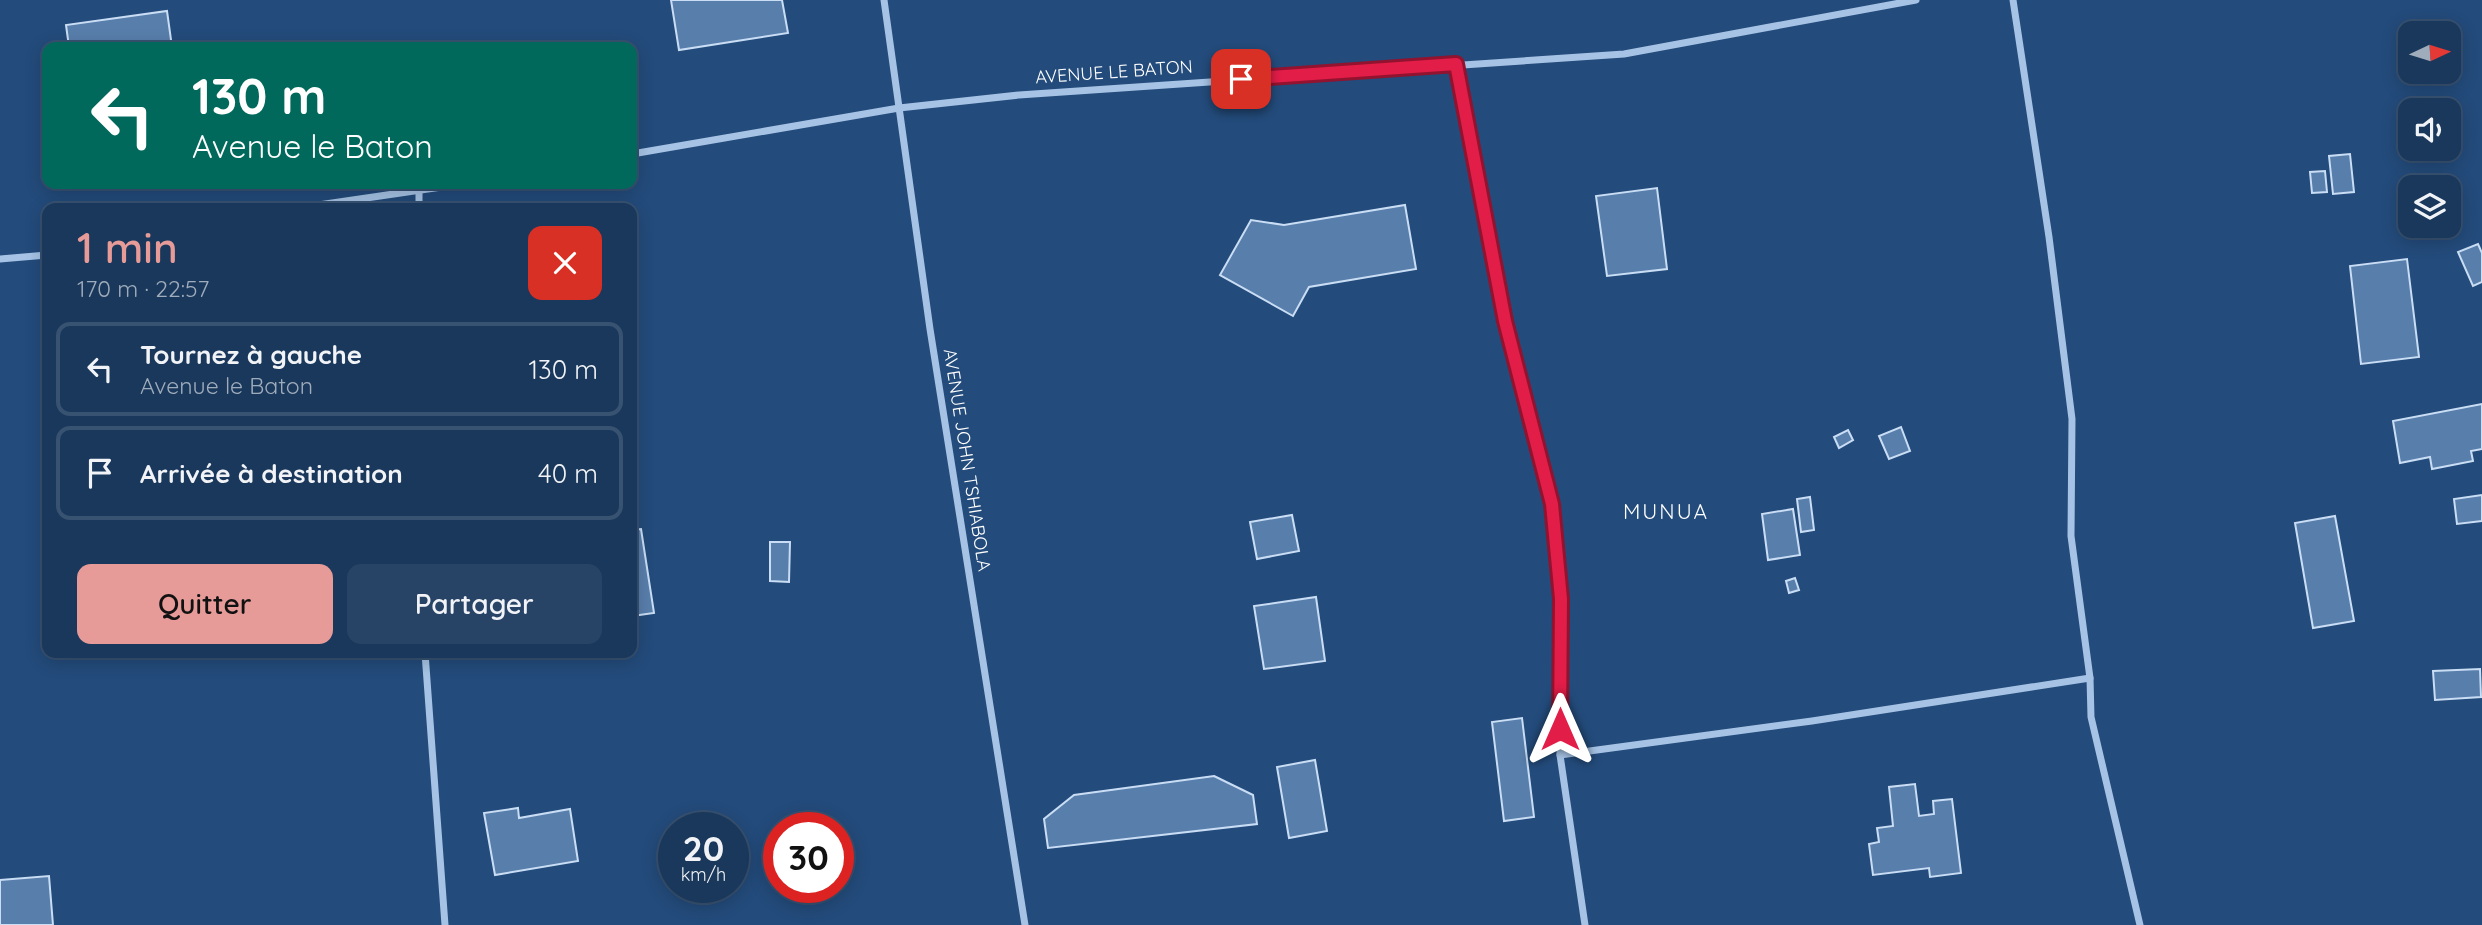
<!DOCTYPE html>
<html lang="fr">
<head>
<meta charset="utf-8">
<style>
	:root { --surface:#1a385c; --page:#274365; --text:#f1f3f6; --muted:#9facbb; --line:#385272; --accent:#e69b98 }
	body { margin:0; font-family:Quicksand,sans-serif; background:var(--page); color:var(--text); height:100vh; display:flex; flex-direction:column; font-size:26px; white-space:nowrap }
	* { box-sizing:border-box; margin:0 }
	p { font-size:23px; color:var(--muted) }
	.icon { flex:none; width:38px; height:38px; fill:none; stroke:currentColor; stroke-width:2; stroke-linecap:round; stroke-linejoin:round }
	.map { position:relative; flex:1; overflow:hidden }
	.side { position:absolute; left:42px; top:203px; width:595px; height:455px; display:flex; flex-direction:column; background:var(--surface); border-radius:14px; box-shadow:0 4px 18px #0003,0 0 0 2px var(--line) }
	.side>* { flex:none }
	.hud { position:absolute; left:42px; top:42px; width:595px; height:147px; border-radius:14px; box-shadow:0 4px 18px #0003,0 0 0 2px var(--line); background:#00695c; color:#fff; overflow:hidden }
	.needle { width:46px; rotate:86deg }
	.controls { position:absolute; left:2398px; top:21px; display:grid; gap:14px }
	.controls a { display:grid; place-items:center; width:63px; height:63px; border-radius:14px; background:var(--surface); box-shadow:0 4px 18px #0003,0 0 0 2px var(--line); font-size:35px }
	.speed { position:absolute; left:658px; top:812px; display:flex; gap:14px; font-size:35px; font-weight:700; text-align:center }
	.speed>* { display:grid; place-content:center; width:91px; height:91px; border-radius:50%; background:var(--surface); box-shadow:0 4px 18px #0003,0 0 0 2px var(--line); line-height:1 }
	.speed small { font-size:18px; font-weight:400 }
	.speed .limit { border:10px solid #d22; background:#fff; color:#111 }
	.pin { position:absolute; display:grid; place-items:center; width:60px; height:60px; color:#fff; margin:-30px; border-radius:14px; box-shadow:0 4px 10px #0006 }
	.me { position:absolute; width:77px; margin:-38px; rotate:0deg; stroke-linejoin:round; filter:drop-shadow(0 0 5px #0008) }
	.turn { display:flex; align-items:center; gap:24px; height:147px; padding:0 35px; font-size:32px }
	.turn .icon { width:91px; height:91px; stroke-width:2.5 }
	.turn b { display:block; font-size:49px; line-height:60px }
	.round { display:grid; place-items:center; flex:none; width:74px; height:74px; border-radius:14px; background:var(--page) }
	.headline { display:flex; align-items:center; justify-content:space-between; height:119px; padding:0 35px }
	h1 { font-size:42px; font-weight:600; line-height:52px; color:var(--accent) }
	.cta { display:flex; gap:14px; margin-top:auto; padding:14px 35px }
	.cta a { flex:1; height:80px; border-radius:14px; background:var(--accent); color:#111; font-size:28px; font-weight:600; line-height:80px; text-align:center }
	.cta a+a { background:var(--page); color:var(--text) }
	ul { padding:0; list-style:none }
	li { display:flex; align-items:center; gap:21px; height:94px; margin:0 14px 10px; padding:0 21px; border:4px solid var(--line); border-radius:14px }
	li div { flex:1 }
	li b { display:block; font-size:26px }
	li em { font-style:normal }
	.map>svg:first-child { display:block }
	.building { fill:#587eab; stroke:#c9ddf4; stroke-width:2 }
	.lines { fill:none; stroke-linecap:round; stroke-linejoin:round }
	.street { stroke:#a6c3e5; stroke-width:7 }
	.route-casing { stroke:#92132f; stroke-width:18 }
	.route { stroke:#e11d48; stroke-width:12 }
	.labels { text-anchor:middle; stroke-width:5; stroke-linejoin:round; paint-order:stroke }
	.street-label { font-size:18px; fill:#fff; stroke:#234b7b }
	.quarter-label { font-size:21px; letter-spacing:2px; fill:#fff; stroke:#234b7b }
</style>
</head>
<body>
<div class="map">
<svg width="2482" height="925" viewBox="0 0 2482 925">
	<rect width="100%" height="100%" fill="#234b7b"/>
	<g class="building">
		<path d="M671,0H782L788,33L679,50Z"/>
		<path d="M167,11L172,47H69L66,25Z"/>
		<path d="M2350,154L2354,192L2333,194L2329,156Z"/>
		<path d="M2325,171L2327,192L2312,193L2310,172Z"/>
		<path d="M1657,188L1667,269L1607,276L1596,196Z"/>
		<path d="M1405,205L1416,269L1309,287L1293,316L1220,275L1251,220L1284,225Z"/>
		<path d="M2478,244L2482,253V282L2473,286L2458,252Z"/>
		<path d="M2407,259L2419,357L2361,364L2350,266Z"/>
		<path d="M2482,404V449L2471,451L2473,461L2432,469L2430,457L2400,463L2393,421Z"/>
		<path d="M1901,427L1910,451L1889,459L1879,436Z"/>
		<path d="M1848,430L1853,440L1839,448L1834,437Z"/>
		<path d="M2482,495V521L2457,524L2454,499Z"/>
		<path d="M1810,497L1814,530L1801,532L1797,499Z"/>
		<path d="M1793,509L1800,555L1768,560L1762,514Z"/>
		<path d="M1292,515L1299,551L1257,559L1250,522Z"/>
		<path d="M2335,516L2354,621L2313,628L2295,523Z"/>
		<path d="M641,529L654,613L632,616V530Z"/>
		<path d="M770,542H790L789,582L770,581Z"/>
		<path d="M1795,578L1799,590L1789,593L1786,581Z"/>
		<path d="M1316,597L1325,661L1264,669L1254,606Z"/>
		<path d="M2480,669L2481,697L2435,700L2433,671Z"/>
		<path d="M1522,718L1534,817L1504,821L1492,722Z"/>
		<path d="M1315,760L1327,831L1289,838L1277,767Z"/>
		<path d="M1214,776L1253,795L1257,824L1048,848L1044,819L1074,795Z"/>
		<path d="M1915,784L1919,816L1934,814L1933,801L1952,799L1961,873L1930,877L1929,868L1873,875L1869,844L1879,842L1877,828L1893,826L1889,787Z"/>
		<path d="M518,808L519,818L570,809L578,861L495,875L484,813Z"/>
		<path d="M49,876L53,925H0V880Z"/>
	</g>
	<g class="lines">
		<g class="street">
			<path d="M884,0L930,329L1025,925"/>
			<path d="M2013,0L2049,237L2072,419L2071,536L2090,678L2091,717L2140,925"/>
			<path d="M1456,64L1505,321L1552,504L1561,599L1560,755L1585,925"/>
			<path d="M632,154L899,108L1019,95L1624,54L1916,0"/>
			<path d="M419,192V208"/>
			<path d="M298,208L462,184"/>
			<path d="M0,259L47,255"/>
			<path d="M425,653L445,925"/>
			<path d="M1560,755L1812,721L2090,678"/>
		</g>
	</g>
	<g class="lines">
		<defs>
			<path id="route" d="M1241,79L1456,64L1505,321L1552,504L1561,599L1560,729"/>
		</defs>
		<use href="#route" class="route-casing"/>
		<use href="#route" class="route"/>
	</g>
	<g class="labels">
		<g class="street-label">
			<text transform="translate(1114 72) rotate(-4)" y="6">AVENUE LE BATON</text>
			<text transform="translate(967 460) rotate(81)" y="6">AVENUE JOHN TSHIABOLA</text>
		</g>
		<g class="quarter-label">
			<text x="1666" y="519">MUNUA</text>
		</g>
	</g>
</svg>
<div class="controls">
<a><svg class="needle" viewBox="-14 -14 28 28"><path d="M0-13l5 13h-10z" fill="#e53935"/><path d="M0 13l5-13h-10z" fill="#9facbb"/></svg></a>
<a><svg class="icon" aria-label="sound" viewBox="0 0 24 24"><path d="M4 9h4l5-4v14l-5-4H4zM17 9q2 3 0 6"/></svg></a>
<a><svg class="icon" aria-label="layers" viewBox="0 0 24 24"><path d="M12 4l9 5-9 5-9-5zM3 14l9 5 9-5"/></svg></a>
</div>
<div class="speed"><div>20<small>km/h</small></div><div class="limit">30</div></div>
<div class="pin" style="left:1241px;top:79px;background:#d93025"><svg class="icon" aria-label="arrive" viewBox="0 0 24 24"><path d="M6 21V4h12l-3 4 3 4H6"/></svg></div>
<svg class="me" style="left:1560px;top:729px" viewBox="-20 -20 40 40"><path d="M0-17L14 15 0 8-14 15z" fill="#e11d48" stroke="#fff" stroke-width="4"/></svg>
<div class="hud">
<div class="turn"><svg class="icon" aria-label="left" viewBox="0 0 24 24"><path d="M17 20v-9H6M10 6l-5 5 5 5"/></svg><div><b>130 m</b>Avenue le Baton</div></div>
</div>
<section class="side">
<div class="headline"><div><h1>1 min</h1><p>170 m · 22:57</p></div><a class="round" style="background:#d93025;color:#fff"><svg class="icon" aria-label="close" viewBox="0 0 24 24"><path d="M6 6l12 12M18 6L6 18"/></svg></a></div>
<ul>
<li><svg class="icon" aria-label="left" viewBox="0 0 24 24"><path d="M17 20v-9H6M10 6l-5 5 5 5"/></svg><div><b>Tournez à gauche</b><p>Avenue le Baton</p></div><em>130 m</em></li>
<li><svg class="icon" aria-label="arrive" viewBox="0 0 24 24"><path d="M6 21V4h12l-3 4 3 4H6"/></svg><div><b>Arrivée à destination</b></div><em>40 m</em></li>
</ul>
<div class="cta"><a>Quitter</a><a>Partager</a></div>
</section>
</div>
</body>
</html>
